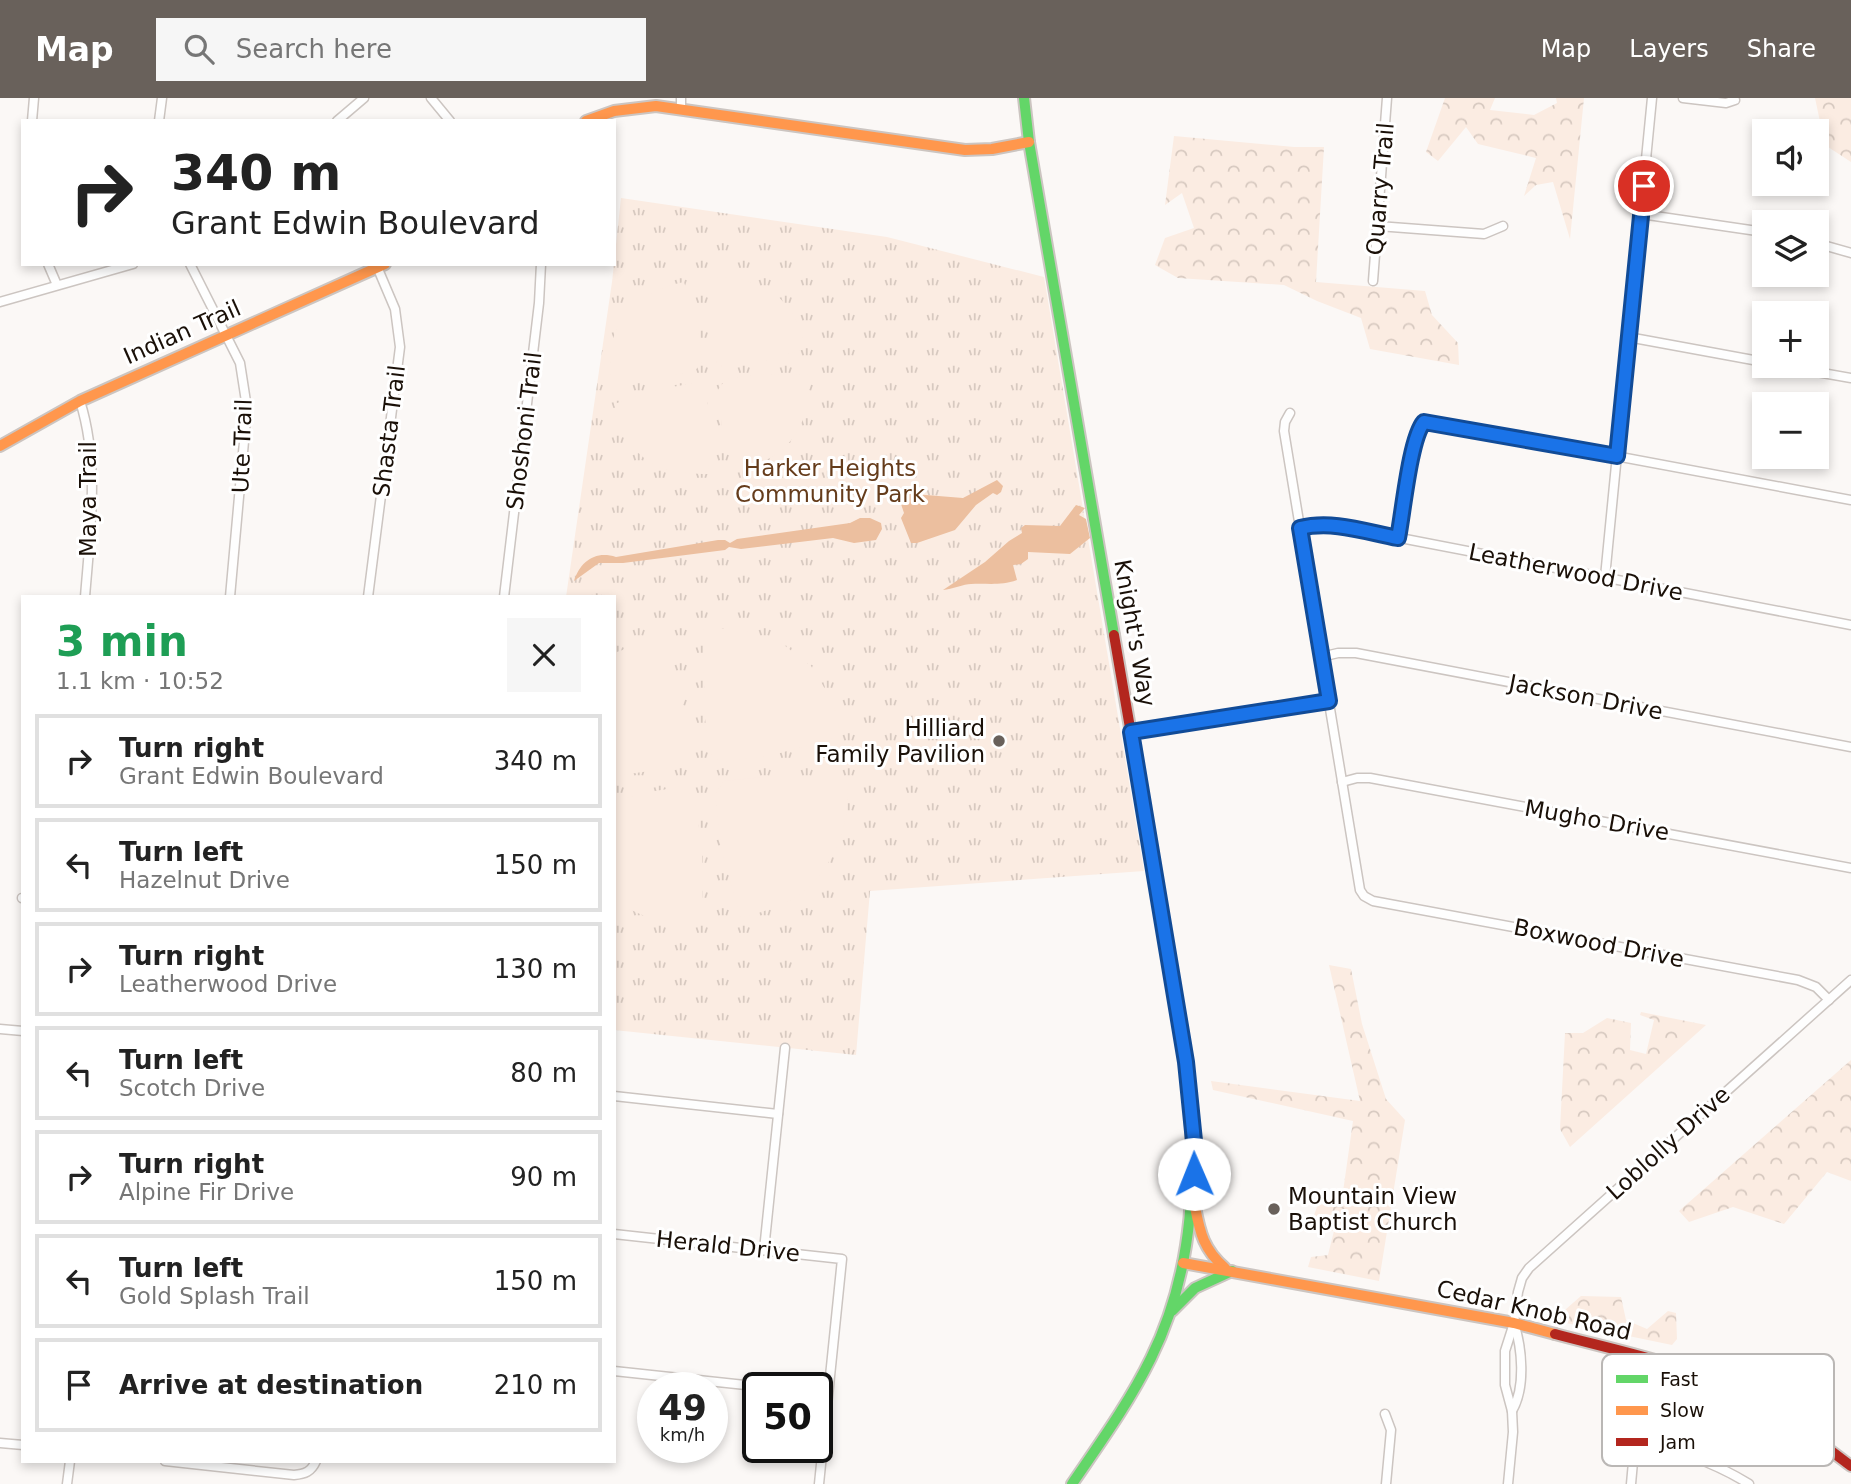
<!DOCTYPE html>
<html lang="en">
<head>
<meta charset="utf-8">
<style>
	:root { --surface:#fff; --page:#f6f6f6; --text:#222; --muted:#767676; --line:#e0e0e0; --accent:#69615b }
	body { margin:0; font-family:"DejaVu Sans",sans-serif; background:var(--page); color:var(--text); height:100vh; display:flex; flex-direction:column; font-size:26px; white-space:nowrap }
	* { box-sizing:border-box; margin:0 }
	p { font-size:23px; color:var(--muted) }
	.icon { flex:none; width:38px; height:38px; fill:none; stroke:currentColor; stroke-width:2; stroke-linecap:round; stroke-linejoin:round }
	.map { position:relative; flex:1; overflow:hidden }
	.drawer { position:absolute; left:21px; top:497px; width:595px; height:868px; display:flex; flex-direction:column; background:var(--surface); border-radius:0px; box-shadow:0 4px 10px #0003 }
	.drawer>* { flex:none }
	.hud { position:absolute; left:21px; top:21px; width:595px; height:147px; border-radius:0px; box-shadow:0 4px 10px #0003; background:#fff; color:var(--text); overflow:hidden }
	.buttons { position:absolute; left:1752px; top:21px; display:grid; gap:14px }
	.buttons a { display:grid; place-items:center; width:77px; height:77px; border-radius:0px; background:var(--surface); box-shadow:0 4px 10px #0003; font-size:35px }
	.speed { position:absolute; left:637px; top:1274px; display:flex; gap:14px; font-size:35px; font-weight:700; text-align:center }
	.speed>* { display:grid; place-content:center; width:91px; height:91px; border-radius:50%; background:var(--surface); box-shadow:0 4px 10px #0003; line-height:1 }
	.speed small { font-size:18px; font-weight:400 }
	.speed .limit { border:4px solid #111; border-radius:10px; background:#fff; color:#111 }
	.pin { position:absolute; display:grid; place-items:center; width:60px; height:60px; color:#fff; margin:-30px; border:4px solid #fff; border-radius:50%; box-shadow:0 2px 7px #0007 }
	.me { position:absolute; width:77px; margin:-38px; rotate:359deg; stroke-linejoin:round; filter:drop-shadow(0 0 5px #0008) }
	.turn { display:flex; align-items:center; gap:24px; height:147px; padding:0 35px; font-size:32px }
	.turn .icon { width:91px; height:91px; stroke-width:2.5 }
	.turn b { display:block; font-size:49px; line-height:60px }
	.round { display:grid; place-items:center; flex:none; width:74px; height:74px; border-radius:0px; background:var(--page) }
	.summary { display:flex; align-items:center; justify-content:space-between; height:119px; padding:0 35px }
	h1 { font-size:42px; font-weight:800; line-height:52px; color:#1e9e55 }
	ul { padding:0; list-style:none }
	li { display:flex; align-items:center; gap:21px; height:94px; margin:0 14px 10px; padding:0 21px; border:4px solid var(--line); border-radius:0px }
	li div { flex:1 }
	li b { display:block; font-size:26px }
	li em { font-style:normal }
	header { display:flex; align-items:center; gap:42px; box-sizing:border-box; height:98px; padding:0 35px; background:var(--accent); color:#fff }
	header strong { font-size:33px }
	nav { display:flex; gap:38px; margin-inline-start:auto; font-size:24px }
	.search { width:490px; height:63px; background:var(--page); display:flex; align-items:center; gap:18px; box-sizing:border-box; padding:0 24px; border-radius:0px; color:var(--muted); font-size:26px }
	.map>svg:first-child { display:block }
	.forest { fill:url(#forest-crowns) }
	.park { fill:url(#park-tufts) }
	.garden { fill:#fbece2 }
	.water { fill:#ecbf9f }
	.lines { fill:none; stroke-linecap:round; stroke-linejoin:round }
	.street-casing { stroke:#ccc5c1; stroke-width:11 }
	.fast-casing { stroke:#ccc5c1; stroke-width:14 }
	.slow-casing { stroke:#ccc5c1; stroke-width:14 }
	.jam-casing { stroke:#ccc5c1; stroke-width:14 }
	.street { stroke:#fefefe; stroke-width:8 }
	.fast { stroke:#63d668; stroke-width:10 }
	.slow { stroke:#ff974d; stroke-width:10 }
	.jam { stroke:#b3261e; stroke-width:10 }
	.route-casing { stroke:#114b97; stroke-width:18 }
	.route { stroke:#1a73e8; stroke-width:12 }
	.poi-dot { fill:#69615b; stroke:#fff; stroke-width:2.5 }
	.labels { text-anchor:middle; stroke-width:6; stroke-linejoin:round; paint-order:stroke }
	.street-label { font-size:23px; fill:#1a1008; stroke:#fff }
	.park-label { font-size:23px; fill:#653c1b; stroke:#fff }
	.poi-label { font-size:23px; fill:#1a1008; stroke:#fff; text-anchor:end }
	.key { fill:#fff; stroke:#bab7b5; stroke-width:2 }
	.key-label { font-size:19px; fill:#1a1008 }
</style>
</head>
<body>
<header>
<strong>Map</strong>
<div class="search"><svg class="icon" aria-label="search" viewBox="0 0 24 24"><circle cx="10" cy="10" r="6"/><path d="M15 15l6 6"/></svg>Search here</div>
<nav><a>Map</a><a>Layers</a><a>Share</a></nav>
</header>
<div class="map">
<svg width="1851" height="1386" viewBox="0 0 1851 1386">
	<defs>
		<pattern id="forest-crowns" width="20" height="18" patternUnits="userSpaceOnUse" patternTransform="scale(1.75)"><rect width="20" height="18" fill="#fbece2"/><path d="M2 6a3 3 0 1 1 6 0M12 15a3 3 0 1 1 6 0" fill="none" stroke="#d7c9c0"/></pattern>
		<pattern id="park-tufts" width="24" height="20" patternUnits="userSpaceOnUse" patternTransform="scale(1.75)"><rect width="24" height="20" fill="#fbece2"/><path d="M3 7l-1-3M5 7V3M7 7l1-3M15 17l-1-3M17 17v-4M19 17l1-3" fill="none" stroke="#d7c9c0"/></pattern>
	</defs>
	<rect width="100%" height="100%" fill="#fbf8f6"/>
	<g class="forest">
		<path d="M1445,0H1495L1490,12L1534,17L1557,5L1556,0H1584L1570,141L1553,84L1536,87L1524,98L1536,60L1478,46L1466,29L1438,63L1426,54Z"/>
		<path d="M1815,0H1851V64L1825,47Z"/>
		<path d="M1174,38L1294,49H1324L1316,184L1425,193L1432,217L1458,245L1459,267L1370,251L1361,220L1317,203L1284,187L1178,180L1155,167L1165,140L1194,130L1182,95L1165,107Z"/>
		<path d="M1329,867L1351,871L1362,926L1386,1001L1405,1022L1379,1183L1308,1169L1311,1159L1328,1157L1334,1133L1318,1129L1313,1120L1318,1106L1341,1108L1353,1023L1213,992L1211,983L1360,1003Z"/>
		<path d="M1641,914L1706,927L1570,1049L1560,1031L1565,935H1583L1607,920L1631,925L1630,952L1646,956L1654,922L1640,917Z"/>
		<path d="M1851,962V1083L1827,1074L1784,1126L1733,1109L1689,1124L1679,1113Z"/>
		<path d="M1581,1198L1621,1199L1626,1222L1647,1231L1668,1213L1676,1215L1677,1241L1672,1247L1561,1224L1558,1218Z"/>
	</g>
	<path class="park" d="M621,100L887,139L1044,179L1144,773L870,793L856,957L614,932V499H566L612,184Z"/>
	<g class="garden">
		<path d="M726,179C773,185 795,205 805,251L760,264L724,270L714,262L709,226L710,180Z"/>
		<path d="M684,184L698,228L702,264L694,274L658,279H611C611,270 609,260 611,251C617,210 647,192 684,184Z"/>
		<path d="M762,276L809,277C811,329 788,361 737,372L722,328L717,293L726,281Z"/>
		<path d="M695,285L706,293L711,330L708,376C650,376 632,361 614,306L660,291Z"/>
		<path d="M720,530L751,534L784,547L811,568L833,604L841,638L773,657L720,664L709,654L705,620L703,532Z"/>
		<path d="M665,537L682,600L690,655L679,669L614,678V555Z"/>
		<path d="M774,678H846C847,688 848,700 847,711C844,742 824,782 796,799C779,810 760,815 740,819L721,749L715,696L724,683Z"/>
		<path d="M681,689L694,698L702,748L703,823C663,824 649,824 614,802V703L648,694Z"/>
	</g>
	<g class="water">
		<path d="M997,382L1003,388L1001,394L997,397L993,395L976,407L955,432L917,445H911L901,420L904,415L899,400L901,395L963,400Z"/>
		<path d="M1076,407L1085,410L1079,417L1086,421L1090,440L1070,456L1028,454V461L1021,466L1013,467L1017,482C1000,488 988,485 971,486C964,486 952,491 943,492L985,464L1009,443L1022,435L1021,430L1025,427L1060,428Z"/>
		<path d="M860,420H870L881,425L882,431L876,442L854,445L833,440L741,451L729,449L725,452L623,465H599L574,483C580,464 595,452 616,459L718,442H725L730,445L737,441L850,425Z"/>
	</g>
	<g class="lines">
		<defs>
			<g id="street">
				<path d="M431,0L450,23"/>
				<path d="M1683,0L1726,5L1735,2"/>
				<path d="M681,10V0"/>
				<path d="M32,23L34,0"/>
				<path d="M159,23L162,0"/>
				<path d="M337,23L364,0"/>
				<path d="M1641,116L1764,134"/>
				<path d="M1378,128L1484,136L1503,128"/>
				<path d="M1816,145L1851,155"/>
				<path d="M48,166L57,187"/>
				<path d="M190,166L240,265L247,310L230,499"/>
				<path d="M1373,183L1387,0"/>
				<path d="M0,204L133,166"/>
				<path d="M1628,239L1764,264"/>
				<path d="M1783,268L1851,280"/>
				<path d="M80,303C100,366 90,435 85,499"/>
				<path d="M1290,315L1285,324L1284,333L1360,792L1364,798L1373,803L1798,882L1816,889L1829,902"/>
				<path d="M1300,430L1313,427H1333L1851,527"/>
				<path d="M1398,440L1415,345L1420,326L1428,323L1851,402"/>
				<path d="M1605,479L1652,0"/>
				<path d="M368,499L400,249L395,211L378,171"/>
				<path d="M504,499L539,205L541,166"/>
				<path d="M1321,559L1338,555H1356L1851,649"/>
				<path d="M1131,634L1329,603"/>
				<path d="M1342,684L1357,680H1370L1851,770"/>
				<path d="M22,800H23"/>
				<path d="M0,931L23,933"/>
				<path d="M614,998L778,1016"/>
				<path d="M614,1136L842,1161L819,1386"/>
				<path d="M764,1152L785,950"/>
				<path d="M614,1273L774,1290"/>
				<path d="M1512,1313C1526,1289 1522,1250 1514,1225"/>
				<path d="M1385,1316L1391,1332L1386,1386"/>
				<path d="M0,1345L23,1347"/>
				<path d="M165,1363L294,1377C305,1376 311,1374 316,1363"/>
				<path d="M67,1386L70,1363"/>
				<path d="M1508,1386L1513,1334L1512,1313L1505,1287V1253L1514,1225L1518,1194L1522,1180L1529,1170L1851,882"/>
				<path d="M1631,1386L1635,1342C1675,1351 1714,1364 1749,1386"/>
			</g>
			<g id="fast">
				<path d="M1024,0L1029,44L1114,537"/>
				<path d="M1172,1213L1195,1190L1232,1173"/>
				<path d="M1072,1386C1100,1345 1129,1305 1151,1260C1195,1171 1198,1071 1186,974"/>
			</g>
			<g id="slow">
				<path d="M586,23L614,13L656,8L965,52L992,51L1029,44"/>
				<path d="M0,348L80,303L385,166"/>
				<path d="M1195,1109C1200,1135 1204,1152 1225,1170"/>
				<path d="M1183,1165L1514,1225L1555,1236"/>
			</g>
			<g id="jam">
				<path d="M1114,537L1169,856L1186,974"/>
				<path d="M1555,1236C1622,1254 1692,1267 1754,1301C1788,1320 1819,1344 1851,1368"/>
			</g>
		</defs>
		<use href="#street" class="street-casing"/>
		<use href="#fast" class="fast-casing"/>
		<use href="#slow" class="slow-casing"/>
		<use href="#jam" class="jam-casing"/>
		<use href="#street" class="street"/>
		<use href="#fast" class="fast"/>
		<use href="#slow" class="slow"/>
		<use href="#jam" class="jam"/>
	</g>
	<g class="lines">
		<defs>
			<path id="route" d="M1194,1076V1043L1186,964L1131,634L1329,603L1300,430C1333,422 1366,434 1398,440C1403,415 1410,340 1424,324L1617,358L1644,88"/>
		</defs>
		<use href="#route" class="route-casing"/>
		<use href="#route" class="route"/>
	</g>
	<g class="poi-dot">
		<circle cx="999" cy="643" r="7"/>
		<circle cx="1274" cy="1111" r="7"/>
	</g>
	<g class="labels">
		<g class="street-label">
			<text transform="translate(1380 91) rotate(-85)" y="8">Quarry Trail</text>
			<text transform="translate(182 234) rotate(-24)" y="8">Indian Trail</text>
			<text transform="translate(389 333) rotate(-83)" y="8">Shasta Trail</text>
			<text transform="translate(524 333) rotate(-83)" y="8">Shoshoni Trail</text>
			<text transform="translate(242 348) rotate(-88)" y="8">Ute Trail</text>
			<text transform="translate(88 401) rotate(-90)" y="8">Maya Trail</text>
			<text transform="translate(1576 474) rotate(11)" y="8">Leatherwood Drive</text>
			<text transform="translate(1135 535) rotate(80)" y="8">Knight's Way</text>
			<text transform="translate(1586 599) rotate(11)" y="8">Jackson Drive</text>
			<text transform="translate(1597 722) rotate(10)" y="8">Mugho Drive</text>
			<text transform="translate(1599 845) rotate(11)" y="8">Boxwood Drive</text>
			<text transform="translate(1668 1045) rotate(-42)" y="8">Loblolly Drive</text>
			<text transform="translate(728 1148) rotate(6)" y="8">Herald Drive</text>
			<text transform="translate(1534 1212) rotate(13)" y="8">Cedar Knob Road</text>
		</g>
		<g class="park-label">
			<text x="830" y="378">Harker Heights<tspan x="830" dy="26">Community Park</tspan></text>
		</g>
		<g class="poi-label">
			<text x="985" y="638">Hilliard<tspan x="985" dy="26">Family Pavilion</tspan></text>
			<text x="1288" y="1106" text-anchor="start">Mountain View<tspan x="1288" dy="26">Baptist Church</tspan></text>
		</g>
	</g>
	<rect x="1602" y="1256" width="232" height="112" rx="10" class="key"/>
	<rect x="1616" y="1277" width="32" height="8" fill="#63d668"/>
	<rect x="1616" y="1308" width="32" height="9" fill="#ff974d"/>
	<rect x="1616" y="1340" width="32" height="8" fill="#b3261e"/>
	<g class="key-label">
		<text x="1660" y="1288">Fast</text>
		<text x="1660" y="1319">Slow</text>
		<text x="1660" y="1351">Jam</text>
	</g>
</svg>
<div class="buttons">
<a><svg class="icon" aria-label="sound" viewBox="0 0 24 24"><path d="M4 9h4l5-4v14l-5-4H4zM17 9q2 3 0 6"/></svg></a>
<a><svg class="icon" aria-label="layers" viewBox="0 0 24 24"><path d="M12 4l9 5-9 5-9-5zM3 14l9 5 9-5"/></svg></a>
<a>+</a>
<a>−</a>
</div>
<div class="speed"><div>49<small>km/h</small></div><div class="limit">50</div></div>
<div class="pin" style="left:1644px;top:88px;background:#d93025"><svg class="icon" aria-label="arrive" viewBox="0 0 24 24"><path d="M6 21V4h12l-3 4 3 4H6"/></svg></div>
<svg class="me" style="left:1194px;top:1076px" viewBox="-20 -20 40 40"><circle r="19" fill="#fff"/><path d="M0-13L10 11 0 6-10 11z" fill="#1a73e8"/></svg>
<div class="hud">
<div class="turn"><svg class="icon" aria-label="right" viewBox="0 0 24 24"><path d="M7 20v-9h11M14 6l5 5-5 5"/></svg><div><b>340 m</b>Grant Edwin Boulevard</div></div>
</div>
<section class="drawer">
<div class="summary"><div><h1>3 min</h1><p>1.1 km · 10:52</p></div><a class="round"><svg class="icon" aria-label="close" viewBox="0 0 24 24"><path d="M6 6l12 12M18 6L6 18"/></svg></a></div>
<ul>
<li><svg class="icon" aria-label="right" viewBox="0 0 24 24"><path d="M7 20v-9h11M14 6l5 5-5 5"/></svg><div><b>Turn right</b><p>Grant Edwin Boulevard</p></div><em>340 m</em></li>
<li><svg class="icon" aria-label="left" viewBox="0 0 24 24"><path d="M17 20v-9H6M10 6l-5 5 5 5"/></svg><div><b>Turn left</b><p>Hazelnut Drive</p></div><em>150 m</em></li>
<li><svg class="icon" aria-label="right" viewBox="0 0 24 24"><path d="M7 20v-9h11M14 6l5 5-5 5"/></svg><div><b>Turn right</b><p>Leatherwood Drive</p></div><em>130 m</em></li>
<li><svg class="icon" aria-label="left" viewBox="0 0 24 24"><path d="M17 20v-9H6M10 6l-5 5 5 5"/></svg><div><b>Turn left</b><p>Scotch Drive</p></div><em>80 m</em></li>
<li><svg class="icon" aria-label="right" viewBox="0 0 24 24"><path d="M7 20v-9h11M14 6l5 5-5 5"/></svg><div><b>Turn right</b><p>Alpine Fir Drive</p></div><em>90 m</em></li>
<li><svg class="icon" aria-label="left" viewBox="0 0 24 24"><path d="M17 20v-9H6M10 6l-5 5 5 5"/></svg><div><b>Turn left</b><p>Gold Splash Trail</p></div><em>150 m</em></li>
<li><svg class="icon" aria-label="arrive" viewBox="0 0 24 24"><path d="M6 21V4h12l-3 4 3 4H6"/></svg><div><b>Arrive at destination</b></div><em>210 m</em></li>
</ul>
</section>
</div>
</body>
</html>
